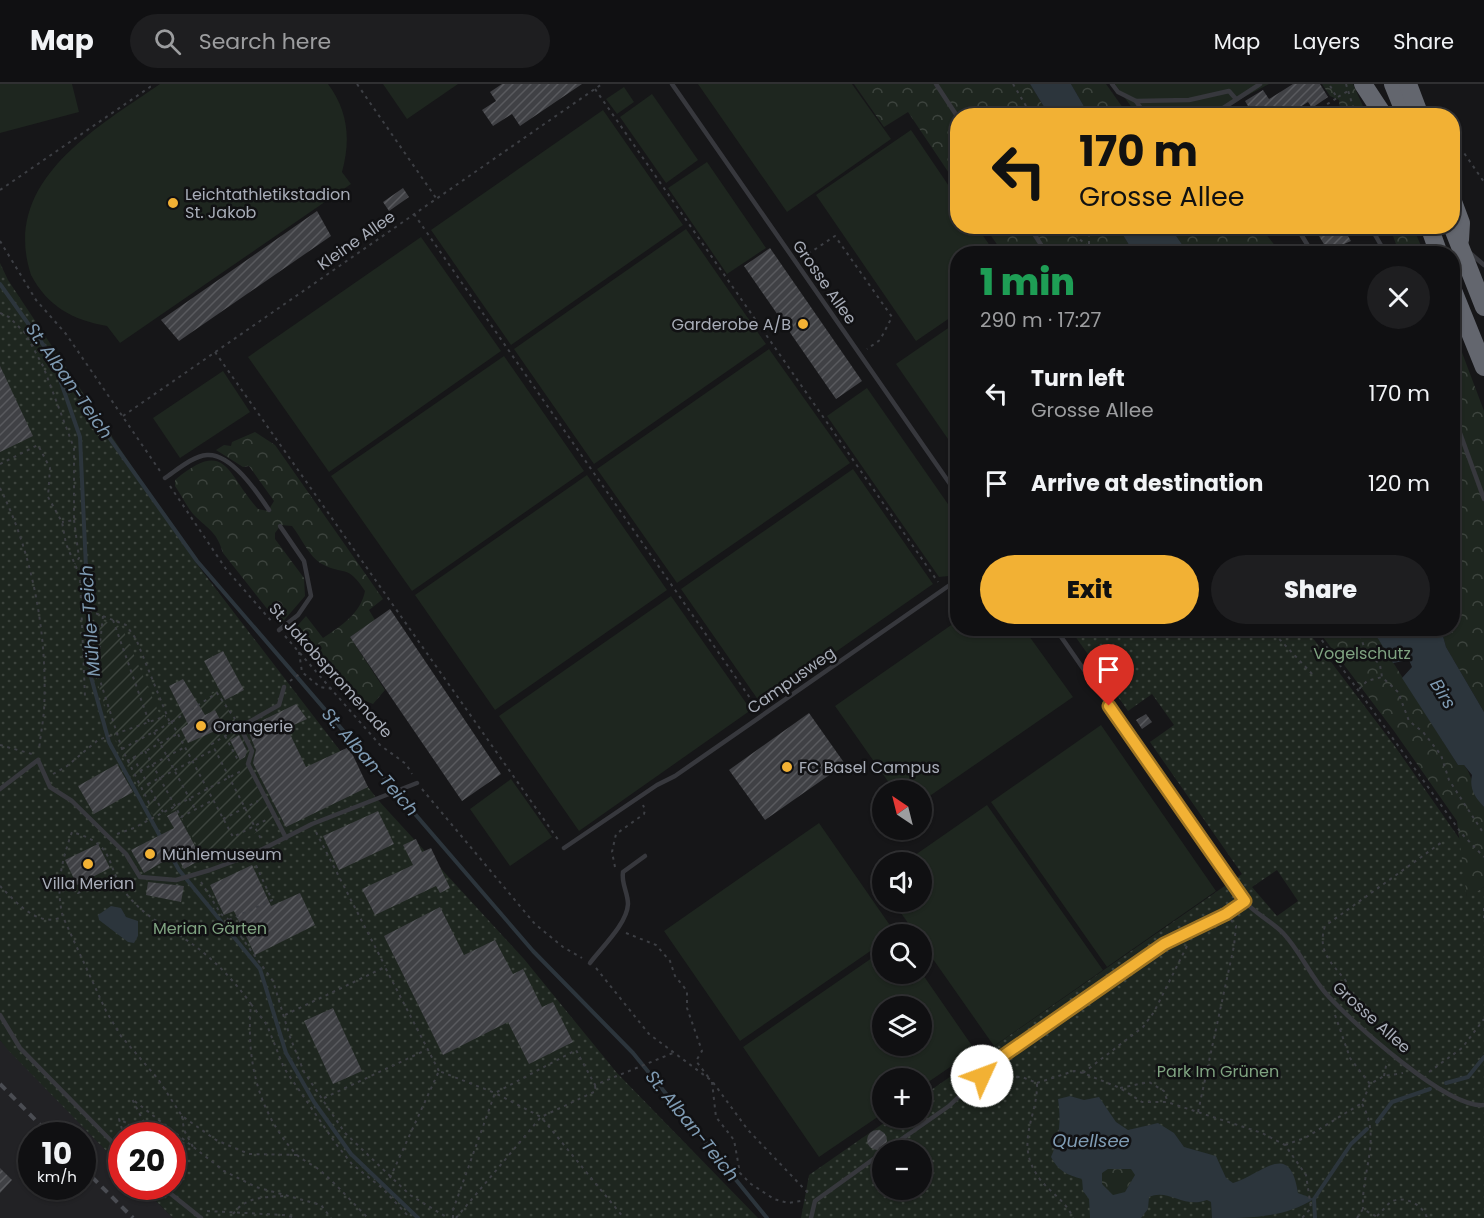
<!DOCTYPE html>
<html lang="en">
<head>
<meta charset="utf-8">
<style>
	:root { --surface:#101012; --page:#1e1e20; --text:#f1f3f6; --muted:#9c9d9f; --line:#303032; --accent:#f2b134 }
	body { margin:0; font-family:Poppins,sans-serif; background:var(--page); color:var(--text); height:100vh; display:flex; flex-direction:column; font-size:22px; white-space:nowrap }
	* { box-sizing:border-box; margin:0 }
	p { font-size:20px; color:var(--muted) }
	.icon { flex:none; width:33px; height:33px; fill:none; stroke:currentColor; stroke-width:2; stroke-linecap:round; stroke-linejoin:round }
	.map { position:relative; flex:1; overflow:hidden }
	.side { position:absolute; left:950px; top:162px; width:510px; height:390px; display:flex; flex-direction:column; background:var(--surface); border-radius:24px; box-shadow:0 2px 4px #0004,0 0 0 2px var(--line) }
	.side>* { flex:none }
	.top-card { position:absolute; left:950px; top:24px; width:510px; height:126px; border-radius:24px; box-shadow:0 2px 4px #0004,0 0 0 2px var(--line); background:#f2b134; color:#111; overflow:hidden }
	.needle { width:39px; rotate:325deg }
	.tools { position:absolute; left:872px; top:696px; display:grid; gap:12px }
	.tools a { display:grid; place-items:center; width:60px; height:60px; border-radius:50%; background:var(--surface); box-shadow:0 2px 4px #0004,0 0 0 2px var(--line); font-size:30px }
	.speed { position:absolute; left:18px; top:1038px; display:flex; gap:12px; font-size:30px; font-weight:700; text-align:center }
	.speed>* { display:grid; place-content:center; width:78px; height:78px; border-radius:50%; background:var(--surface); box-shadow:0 2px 4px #0004,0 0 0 2px var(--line); line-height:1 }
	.speed small { font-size:15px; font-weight:400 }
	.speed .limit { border:9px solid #d22; background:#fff; color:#111 }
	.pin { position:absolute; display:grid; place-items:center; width:51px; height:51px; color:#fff; margin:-62px -26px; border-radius:50% 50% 50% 0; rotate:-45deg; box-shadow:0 0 6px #0007 }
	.pin .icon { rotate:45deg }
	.me { position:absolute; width:66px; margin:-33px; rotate:47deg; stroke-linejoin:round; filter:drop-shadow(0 0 4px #0008) }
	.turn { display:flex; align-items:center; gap:21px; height:126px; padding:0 30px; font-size:27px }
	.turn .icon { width:78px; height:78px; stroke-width:2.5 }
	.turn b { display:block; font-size:42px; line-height:51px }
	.round { display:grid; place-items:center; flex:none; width:63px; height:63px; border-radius:32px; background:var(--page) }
	.summary { display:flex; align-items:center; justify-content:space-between; height:102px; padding:0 30px }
	h1 { font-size:36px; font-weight:800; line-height:45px; color:#1e9e55 }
	.button { display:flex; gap:12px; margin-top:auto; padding:12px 30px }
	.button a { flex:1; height:69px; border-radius:36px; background:var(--accent); color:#111; font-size:24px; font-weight:800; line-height:69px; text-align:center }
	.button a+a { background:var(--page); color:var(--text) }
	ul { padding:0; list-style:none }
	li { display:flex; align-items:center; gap:18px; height:90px; padding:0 30px }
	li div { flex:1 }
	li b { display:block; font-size:22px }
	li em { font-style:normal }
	header { display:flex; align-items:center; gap:36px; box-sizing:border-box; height:84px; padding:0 30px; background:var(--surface); border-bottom:2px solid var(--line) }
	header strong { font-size:28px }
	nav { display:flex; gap:33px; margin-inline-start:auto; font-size:21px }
	.search { width:420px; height:54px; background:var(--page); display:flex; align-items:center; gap:15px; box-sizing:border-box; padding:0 21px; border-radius:33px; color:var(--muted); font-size:22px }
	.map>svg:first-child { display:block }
	.built { fill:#222225; fill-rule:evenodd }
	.grass { fill:url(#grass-dots); fill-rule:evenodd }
	.forest { fill:url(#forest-crowns) }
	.garden { fill:url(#garden-furrows) }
	.pitch { fill:#1e261f; fill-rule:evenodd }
	.water { fill:#2c353c; fill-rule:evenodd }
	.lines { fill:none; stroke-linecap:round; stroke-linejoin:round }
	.stream { stroke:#2c353c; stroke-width:4 }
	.building { fill:url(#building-hatch) }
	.path { stroke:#3d3f44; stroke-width:2; stroke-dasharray:3 4.5; stroke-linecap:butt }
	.service { stroke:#37383d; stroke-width:4.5 }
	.motorway { stroke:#63666e; stroke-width:18 }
	.rail { stroke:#4a4c52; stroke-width:4; stroke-dasharray:8 6; stroke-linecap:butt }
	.route-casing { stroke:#9d7322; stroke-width:15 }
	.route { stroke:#f2b134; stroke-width:10 }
	.poi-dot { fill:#f2b134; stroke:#111113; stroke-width:2 }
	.labels { text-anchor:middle; stroke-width:5; stroke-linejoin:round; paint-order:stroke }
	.poi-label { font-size:16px; fill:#a8adb8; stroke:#111113; text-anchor:start }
	.street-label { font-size:16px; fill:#a8adb8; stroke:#111113 }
	.park-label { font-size:16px; fill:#7fa381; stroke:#111113 }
	.water-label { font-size:18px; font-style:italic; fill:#7f9bb3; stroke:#111113 }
</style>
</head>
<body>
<header>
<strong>Map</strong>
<div class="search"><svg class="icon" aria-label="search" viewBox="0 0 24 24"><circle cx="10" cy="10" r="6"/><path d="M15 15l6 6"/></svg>Search here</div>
<nav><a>Map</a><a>Layers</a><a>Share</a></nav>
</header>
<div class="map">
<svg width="1484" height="1134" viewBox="0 0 1484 1134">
	<defs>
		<pattern id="grass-dots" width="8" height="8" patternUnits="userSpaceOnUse" patternTransform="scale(1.5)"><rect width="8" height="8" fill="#1e261f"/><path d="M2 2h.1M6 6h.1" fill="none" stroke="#3c433d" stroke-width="1.8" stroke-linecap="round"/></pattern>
		<pattern id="forest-crowns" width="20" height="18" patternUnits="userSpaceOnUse" patternTransform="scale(1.5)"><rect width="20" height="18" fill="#1e261f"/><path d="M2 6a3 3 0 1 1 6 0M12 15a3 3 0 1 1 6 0" fill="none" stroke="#3c433d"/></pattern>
		<pattern id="garden-furrows" width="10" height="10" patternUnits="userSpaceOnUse" patternTransform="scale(1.5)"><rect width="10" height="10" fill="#1e261f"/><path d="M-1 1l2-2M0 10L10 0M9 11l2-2" fill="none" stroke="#3c433d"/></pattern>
		<pattern id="building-hatch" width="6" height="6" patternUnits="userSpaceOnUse" patternTransform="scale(1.5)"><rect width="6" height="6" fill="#404145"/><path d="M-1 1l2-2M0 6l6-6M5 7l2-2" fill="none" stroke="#595a5e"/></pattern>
	</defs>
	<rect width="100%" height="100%" fill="#161618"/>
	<path class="built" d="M0,956L121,1082L122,1102L142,1103L173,1134H0ZM32,1052H82V1102H32Z"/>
	<g class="grass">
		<path d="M0,179L8,196L196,479L378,716L524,875L617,989L758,1134H173L142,1103L172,1102V1052H122L121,1082L8,966L0,956Z"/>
		<path d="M1070,545H1306L1394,661L1461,757L1467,813L1484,803V1134H801L809,1091L891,1034H921V1013L1242,790L1150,658L1174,641L1152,610L1128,627ZM1277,786L1298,817L1277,832L1252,803ZM882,1066H921V1106H882Z"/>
	</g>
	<g class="forest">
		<path d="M854,0H1030L1049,31L957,32V101L908,28L884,43Z"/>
		<path d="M1071,0H1106L1128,31H1089Z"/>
		<path d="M1322,0H1353L1367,31H1340L1339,16L1330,12Z"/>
		<path d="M985,143H1118L1134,169H1003Z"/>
		<path d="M1170,143H1260L1281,169H1188Z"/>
		<path d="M1390,143H1413L1424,169H1399Z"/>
		<path d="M1452,242L1484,327V628L1446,563L1441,545L1452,544Z"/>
		<path d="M255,348L275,361L383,515L369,526L375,536L350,553L385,606L373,620L361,615L354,617L290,550L306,532L323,554C341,542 361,529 365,507C347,479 344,492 322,480C309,473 301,453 292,442L281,441L275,449V455L304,494L305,512L280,541L223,469C217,449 211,447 197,434C188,426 182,412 175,402V396C227,353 226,390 258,425L268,427L274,417L249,382L243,383L216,366L224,361L231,362L232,358Z"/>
		<path d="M1317,545H1372L1458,681H1464C1475,695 1472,710 1484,723V803L1467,814L1457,737L1394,647Z"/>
		<path d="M1108,1085H1131L1135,1091L1125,1108L1113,1111L1102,1100V1089Z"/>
	</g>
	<path class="garden" d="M100,536L122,543L159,629L171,634L217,607L253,665L248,678L279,736L205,776L177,725L155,735L119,666L94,588Z"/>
	<g class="pitch">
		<path d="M0,0H72L79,28L0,49Z"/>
		<path d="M160,0H328C348,27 351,55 342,88L351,100L120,259L107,242C73,236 48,223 31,191C0,97 98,43 160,0Z"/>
		<path d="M383,0H458L407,35Z"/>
		<path d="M698,0H852L891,55L787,128Z"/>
		<path d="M1115,0H1269L1208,32L1137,31Z"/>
		<path d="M624,3L634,18L617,30L606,15Z"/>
		<path d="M652,10L698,76L666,99L620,33Z"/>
		<path d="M603,26L683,141L511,261L431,146Z"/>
		<path d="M911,46L957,114V142L977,143L995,169L957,170V229L916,257L816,111Z"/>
		<path d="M707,78L766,164L727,190L668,104Z"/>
		<path d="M686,145L766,260L594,380L514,265Z"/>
		<path d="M421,153L501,267L329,388L248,273Z"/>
		<path d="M957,238V368L896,280Z"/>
		<path d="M769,265L850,379L677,499L597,385Z"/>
		<path d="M504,272L584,387L412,507L331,392Z"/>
		<path d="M223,287L250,328L180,374L153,334Z"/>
		<path d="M867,304L957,433V486L949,492L939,493L827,332Z"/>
		<path d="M853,385L933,500L761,620L681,505Z"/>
		<path d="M587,391L667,506L495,626L415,511Z"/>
		<path d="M671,512L751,626L579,747L499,632Z"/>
		<path d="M957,537V544L1024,545L1073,613L921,718V706H894L835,622Z"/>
		<path d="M1101,641L1216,807L1107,883L991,718Z"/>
		<path d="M511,695L552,753L510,782L470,725Z"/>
		<path d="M987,721L1103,886L994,962L921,858V850H916L893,818H921V778H905Z"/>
		<path d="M819,739L896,850H882V859L740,957L664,847Z"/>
		<path d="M882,867V890L921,888L975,966L921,1003V994H882V1030L819,1073L743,963ZM882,922H921V962H882Z"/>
	</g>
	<g class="water">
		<path d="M1030,0H1071L1089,31H1049Z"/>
		<path d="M1118,143H1170L1188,169H1134Z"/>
		<path d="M1372,545H1441L1446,563L1484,628V723C1475,713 1469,705 1472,691L1464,681H1458L1402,594L1412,583L1409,576L1393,579Z"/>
		<path d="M111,822L121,824L126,833L138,837V852L134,859L128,858L99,836L98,831Z"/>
		<path d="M1070,1012L1084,1016L1099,1013L1116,1038L1128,1046L1158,1039L1174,1049L1184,1063L1216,1072L1226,1094L1233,1099C1261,1091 1290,1054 1298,1109L1314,1115C1284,1134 1250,1134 1212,1134L1211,1118L1207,1116C1183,1125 1169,1104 1149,1113L1148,1125L1141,1134H1090L1089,1115L1083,1107L1082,1095C1067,1091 1058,1087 1051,1073C1060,1052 1061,1037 1058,1015ZM1108,1085H1131L1135,1091L1125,1108L1113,1111L1102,1100V1089Z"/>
	</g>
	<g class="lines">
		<g class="stream">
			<path d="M0,200L197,477L533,867L633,969L767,1134"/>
			<path d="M55,281L80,353L91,593L109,658L161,754"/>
			<path d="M169,768L179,786L260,885L286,969L314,1018L351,1070L418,1134"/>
			<path d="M1446,999L1468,993L1484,973"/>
			<path d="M1377,1038L1392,1018L1430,1005"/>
			<path d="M1315,1134L1314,1115L1351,1060L1367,1045"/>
		</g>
	</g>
	<g class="building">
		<path d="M502,0H582L520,42L512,30L493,42L482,26L496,17L490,8Z"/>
		<path d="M1293,0H1320L1328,13L1312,24L1308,18L1286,32H1254L1245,17L1263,6L1269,15Z"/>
		<path d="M403,104L409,113L389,127L383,118Z"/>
		<path d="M317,127L331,152L179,257L161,236Z"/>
		<path d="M1313,142H1342L1351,157L1328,167Z"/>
		<path d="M770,164L862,297L836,315L744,182Z"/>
		<path d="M0,282L33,352L0,368Z"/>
		<path d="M390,525L501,690L462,717L350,553Z"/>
		<path d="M223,567L244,606L225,616L204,577Z"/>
		<path d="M183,595L205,631L215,626L224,643L188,659L181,645L188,640L169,602Z"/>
		<path d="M296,620L307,635L287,644L306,683L349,663L368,703L286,743L253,679L256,666L247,644Z"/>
		<path d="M809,629L845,680L765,736L729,686Z"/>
		<path d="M1146,630L1152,638L1142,645L1136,636Z"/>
		<path d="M239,651L247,667L245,673L240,676L230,656Z"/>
		<path d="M117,680L133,708L94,730L78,702Z"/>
		<path d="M176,727L202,775L184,785L176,770L144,789L131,766L174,744L167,732Z"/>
		<path d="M378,727L394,760L339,786L323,752Z"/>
		<path d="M416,755L422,768L431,764L450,804L440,809L436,802L375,831L362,805L413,781L403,761Z"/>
		<path d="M98,760L110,784L77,801L65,776Z"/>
		<path d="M252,781L271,822L300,809L315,841L255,871L234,827L224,831L210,801Z"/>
		<path d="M148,798L184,802L181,818L146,811Z"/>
		<path d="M440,823L464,871L495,856L513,890L523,885L542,923L553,918L573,958L529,980L508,938L443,971L384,852Z"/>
		<path d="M333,924L362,987L333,1000L304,937Z"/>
		<circle cx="877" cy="1056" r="10"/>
		<path d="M0,1084L12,1096L0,1109Z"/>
	</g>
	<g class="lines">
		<g class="path">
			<path d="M357,0L436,114"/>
			<path d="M1013,0L1032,32"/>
			<path d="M1346,0L1356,32"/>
			<path d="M595,5L938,498"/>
			<path d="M1338,13L1348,7"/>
			<path d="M1308,32L1337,14L1329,0"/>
			<path d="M1452,70L1462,66L1484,98"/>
			<path d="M0,106L150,3L148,0"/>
			<path d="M414,130L757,624"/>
			<path d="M1075,142L1078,154L1098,170"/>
			<path d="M1089,142V170"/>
			<path d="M0,157L36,216L66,250L160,387"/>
			<path d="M802,174L835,152L892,233L880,256L867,265"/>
			<path d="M0,229L9,233L25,249L43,282L74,364V436L62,438"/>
			<path d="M215,268L559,757"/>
			<path d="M123,332L602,0"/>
			<path d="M0,380L38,361L50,384L48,413L62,438L66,460L80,492L85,613"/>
			<path d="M170,402L226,485L273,539"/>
			<path d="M0,404C33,470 48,553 44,626C43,640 40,653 39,667"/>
			<path d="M74,436L79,474L75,480"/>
			<path d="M82,524L126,541L136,555L170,639L217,609L235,635"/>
			<path d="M103,532L97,587L122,665L149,719L156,715"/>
			<path d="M113,536L149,638"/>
			<path d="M1269,544L1314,592"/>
			<path d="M1313,544L1462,750L1484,773"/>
			<path d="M1358,544L1364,563L1380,581L1382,593L1398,608L1409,637L1423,648L1441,671L1449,696L1484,750"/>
			<path d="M285,552L380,661L406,680L412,690"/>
			<path d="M299,568L302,588L320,603L333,605"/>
			<path d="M290,597L302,588"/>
			<path d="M1359,605L1367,597L1382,593"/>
			<path d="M171,637L233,753L268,735"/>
			<path d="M233,647L212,660L261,755"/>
			<path d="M154,648L195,725"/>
			<path d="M225,652L239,678"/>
			<path d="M0,661L32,670"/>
			<path d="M122,665L170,639"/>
			<path d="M145,667L181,733L213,716"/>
			<path d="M133,673L163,728"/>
			<path d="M127,677L177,650"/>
			<path d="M140,687L185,663"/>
			<path d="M53,690L67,682L98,656L166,632"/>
			<path d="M148,700L215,665"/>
			<path d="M422,705L535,840L563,863L582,874"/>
			<path d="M223,735L258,717"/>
			<path d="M316,748L385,882"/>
			<path d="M117,750L134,744L243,686"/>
			<path d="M615,783L612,768L616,750L644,730L645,726L643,721"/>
			<path d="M201,798L221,830L229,836L273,897L290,953L304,988L345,1049L410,1111L448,1134"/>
			<path d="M59,800H70L78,809L116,791"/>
			<path d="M0,802C16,818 38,844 62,833"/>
			<path d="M1484,824V834"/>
			<path d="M229,836L272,816L254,777"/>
			<path d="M626,849L656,861L670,877L675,892L687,907V924L702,967L696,977L709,994"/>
			<path d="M596,884L649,950L712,997L748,1046L809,1110"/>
			<path d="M1340,911L1344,907L1346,897C1331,878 1317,868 1325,842L1442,758"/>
			<path d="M251,920L267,941L284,984L336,1060L352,1080L382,1104L410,1134"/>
			<path d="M285,931L385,883L439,987"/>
			<path d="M1335,931L1350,974L1370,1000"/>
			<path d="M1429,988L1462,964L1484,935"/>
			<path d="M1083,989L1143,943L1154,928L1189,858"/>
			<path d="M994,992L1022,993L1037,999C1038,1032 1015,1057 1037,1091C1047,1107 1066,1116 1073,1134"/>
			<path d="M1384,992L1387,977"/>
			<path d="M712,998L716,1033L734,1056L740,1089L751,1100L774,1115L788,1119L806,1116"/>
			<path d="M1037,999L1074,987L1083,989L1120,1004L1142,1018H1167L1262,1049L1285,1061L1306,1091L1311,1124L1302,1134"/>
			<path d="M1120,1004L1149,998L1164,1007L1167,1016"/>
			<path d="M324,1014L426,966"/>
			<path d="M1362,1020C1382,1054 1361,1088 1363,1125"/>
			<path d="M1198,1028L1234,862L1236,842L1231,836"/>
			<path d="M182,1032L184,1046L193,1063"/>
			<path d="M124,1052L119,1035L149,1051"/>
			<path d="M151,1052L132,1015L224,1087L256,1103L321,1121L331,1134"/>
			<path d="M1285,1061L1305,1054L1362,1019L1370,1000L1384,992L1403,989"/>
			<path d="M297,1071L249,1070L216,1056L182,1032L158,995L121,952L106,927L63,833C55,803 62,776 72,748C121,762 102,783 130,814C145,832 165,842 185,855C212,873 232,894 251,920C246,975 257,1027 296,1070C303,1077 314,1081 322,1088C338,1102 353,1119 368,1134"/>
			<path d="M390,1094L439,987L495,1009L576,966L595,1001L673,969"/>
			<path d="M207,1127L284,1131L296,1134"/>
			<path d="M233,1130C245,1113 264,1113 284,1112"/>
			<path d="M1377,1132C1382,1128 1386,1121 1391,1118C1404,1110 1424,1122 1427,1134"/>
			<path d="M453,1134V1126L495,1009L541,1033L624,1134"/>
			<path d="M456,1134L541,1033L596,1007L595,1002"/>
			<path d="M1357,1134L1363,1125L1379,1134"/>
		</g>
		<g class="service">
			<path d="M672,0L957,410"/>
			<path d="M936,0L957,32"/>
			<path d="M1112,0L1118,8L1136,17L1146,32"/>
			<path d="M1136,17L1189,16L1229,7L1236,15"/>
			<path d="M1211,32L1260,0"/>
			<path d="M1029,142L1047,170"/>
			<path d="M1296,142L1313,170"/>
			<path d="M1370,142L1386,170"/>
			<path d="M1033,149L1042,142"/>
			<path d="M1470,169L1484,181"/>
			<path d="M1368,170L1384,165"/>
			<path d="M1452,327L1484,415"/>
			<path d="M165,394C177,386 193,372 207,371C231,369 257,408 269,426"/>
			<path d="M1055,544L1244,817C1256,830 1271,837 1283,849C1301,868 1311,894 1329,913C1355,940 1447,1025 1484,1021"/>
			<path d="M279,546L298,531L311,512L304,477L280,442"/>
			<path d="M284,603L279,621L240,643L252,667L248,680L286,754"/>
			<path d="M0,705L38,676L50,703L72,717L126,770L140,793L176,796L210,786L251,771L312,740L417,699"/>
			<path d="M564,764L657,701L675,692L957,496"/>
			<path d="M590,879C602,863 627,840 628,820C628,809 621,799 623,788L645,772"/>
			<path d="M0,931L20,964L122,1068"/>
			<path d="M886,1066L949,1022L997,976L1164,860L1226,830L1244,817"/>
			<path d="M161,1102L201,1134"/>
			<path d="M811,1134L815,1117L882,1069"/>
		</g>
		<g class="motorway">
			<path d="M1363,0L1384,32"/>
			<path d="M1393,0L1406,32"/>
			<path d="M1408,0L1420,32"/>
			<path d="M1452,115L1461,139L1460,156"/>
			<path d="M1429,142L1439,170"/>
			<path d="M1452,142L1484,223"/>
			<path d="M1452,204L1484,283"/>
		</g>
		<g class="rail">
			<path d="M0,1000L51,1052"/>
			<path d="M82,1083L133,1134"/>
		</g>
	</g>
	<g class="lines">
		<defs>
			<path id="route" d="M982,992L997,976L1164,860L1226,830L1245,817L1109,622"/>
		</defs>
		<use href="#route" class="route-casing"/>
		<use href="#route" class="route"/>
	</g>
	<g class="poi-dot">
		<circle cx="173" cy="119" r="6"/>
		<circle cx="803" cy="240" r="6"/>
		<circle cx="201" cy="642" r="6"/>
		<circle cx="787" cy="683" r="6"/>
		<circle cx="150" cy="770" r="6"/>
		<circle cx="88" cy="780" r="6"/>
	</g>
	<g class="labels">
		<g class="poi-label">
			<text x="185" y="116">Leichtathletikstadion<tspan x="185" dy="18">St. Jakob</tspan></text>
			<text x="791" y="246" text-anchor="end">Garderobe A/B</text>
			<text x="213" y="648">Orangerie</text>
			<text x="799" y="689">FC Basel Campus</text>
			<text x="162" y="776">Mühlemuseum</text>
			<text x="88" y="805" text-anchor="middle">Villa Merian</text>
		</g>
		<g class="street-label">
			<text transform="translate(356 156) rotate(-35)" y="6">Kleine Allee</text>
			<text transform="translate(825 198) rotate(55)" y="6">Grosse Allee</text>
			<text transform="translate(331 586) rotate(48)" y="6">St. Jakobspromenade</text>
			<text transform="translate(791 596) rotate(-35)" y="6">Campusweg</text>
			<text transform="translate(1372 933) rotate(42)" y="6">Grosse Allee</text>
		</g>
		<g class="park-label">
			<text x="1362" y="575">Vogelschutz</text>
			<text x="210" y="850">Merian Gärten</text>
			<text x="1218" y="993">Park Im Grünen</text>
		</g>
		<g class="water-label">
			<text transform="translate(69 297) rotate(55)" y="6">St. Alban-Teich</text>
			<text transform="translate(90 537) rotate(-94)" y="6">Mühle-Teich</text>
			<text transform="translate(1443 610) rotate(58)" y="6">Birs</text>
			<text transform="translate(370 678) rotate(49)" y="6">St. Alban-Teich</text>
			<text transform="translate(692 1042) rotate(51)" y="6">St. Alban-Teich</text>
			<text x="1091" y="1063">Quellsee</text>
		</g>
	</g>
</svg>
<div class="tools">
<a><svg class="needle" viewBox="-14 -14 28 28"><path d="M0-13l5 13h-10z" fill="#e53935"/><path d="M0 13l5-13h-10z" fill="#9c9d9f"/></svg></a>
<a><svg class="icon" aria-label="sound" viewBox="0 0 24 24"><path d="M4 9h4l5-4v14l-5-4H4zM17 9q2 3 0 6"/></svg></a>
<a><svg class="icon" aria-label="search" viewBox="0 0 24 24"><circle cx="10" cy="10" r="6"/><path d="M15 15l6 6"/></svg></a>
<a><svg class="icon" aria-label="layers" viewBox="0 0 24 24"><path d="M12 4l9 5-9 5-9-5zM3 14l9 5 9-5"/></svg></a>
<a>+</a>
<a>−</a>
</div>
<div class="speed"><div>10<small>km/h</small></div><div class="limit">20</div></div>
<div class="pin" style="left:1109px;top:622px;background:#d93025"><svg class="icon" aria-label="arrive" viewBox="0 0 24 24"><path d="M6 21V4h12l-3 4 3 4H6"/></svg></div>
<svg class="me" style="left:982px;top:992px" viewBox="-20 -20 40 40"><circle r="19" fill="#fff"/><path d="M0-13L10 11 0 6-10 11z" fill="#f2b134"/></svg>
<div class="top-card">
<div class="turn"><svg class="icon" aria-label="left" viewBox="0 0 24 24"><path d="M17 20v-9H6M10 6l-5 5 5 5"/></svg><div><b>170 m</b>Grosse Allee</div></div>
</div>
<section class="side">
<div class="summary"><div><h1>1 min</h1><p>290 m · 17:27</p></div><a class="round"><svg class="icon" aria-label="close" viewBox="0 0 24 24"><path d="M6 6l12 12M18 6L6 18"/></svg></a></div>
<ul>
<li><svg class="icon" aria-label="left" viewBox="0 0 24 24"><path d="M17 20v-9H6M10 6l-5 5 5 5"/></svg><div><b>Turn left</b><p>Grosse Allee</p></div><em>170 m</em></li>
<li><svg class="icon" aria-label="arrive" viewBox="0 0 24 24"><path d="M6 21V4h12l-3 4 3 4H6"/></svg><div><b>Arrive at destination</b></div><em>120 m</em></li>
</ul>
<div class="button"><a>Exit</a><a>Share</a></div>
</section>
</div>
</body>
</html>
